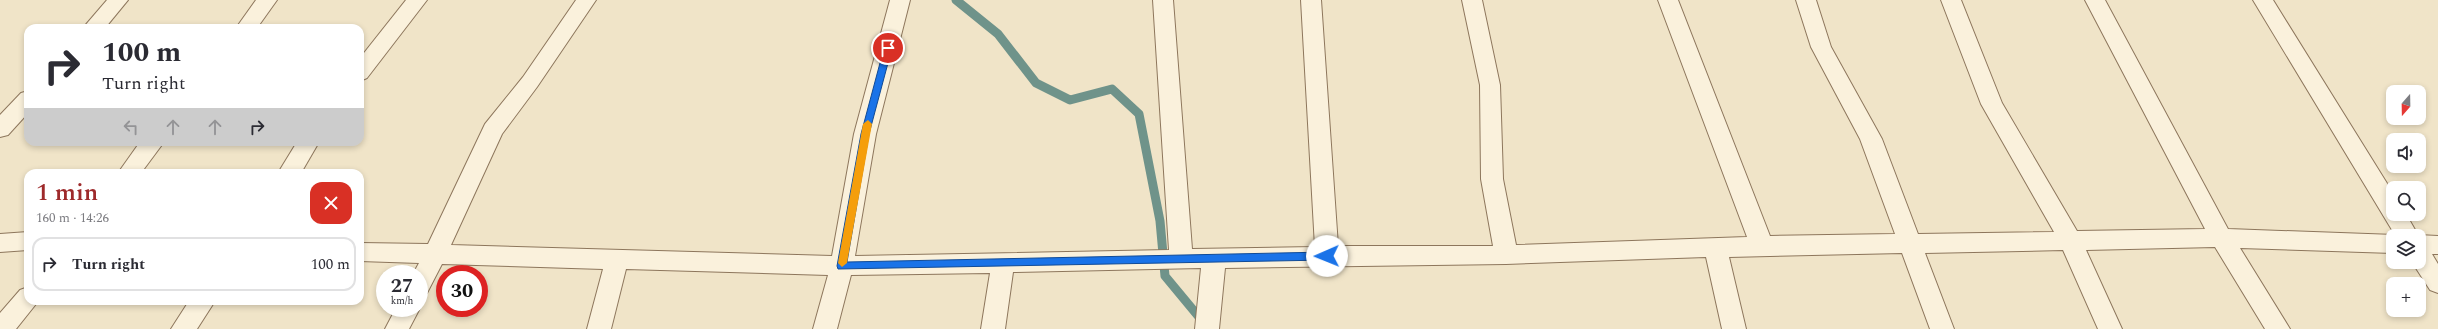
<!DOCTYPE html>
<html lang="en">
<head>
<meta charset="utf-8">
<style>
	:root { --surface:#fff; --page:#f2f2f3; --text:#2b2b33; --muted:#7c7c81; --line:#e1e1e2; --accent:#9e2a2b }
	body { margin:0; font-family:Spectral,serif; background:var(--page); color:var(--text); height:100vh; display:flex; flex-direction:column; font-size:15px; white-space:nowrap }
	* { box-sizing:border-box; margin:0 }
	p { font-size:13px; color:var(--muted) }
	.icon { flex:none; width:22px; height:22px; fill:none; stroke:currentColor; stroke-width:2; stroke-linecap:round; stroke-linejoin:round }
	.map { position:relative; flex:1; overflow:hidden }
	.drawer { position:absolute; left:24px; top:169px; width:340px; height:136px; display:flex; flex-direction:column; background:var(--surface); border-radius:12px; box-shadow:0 2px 6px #0003 }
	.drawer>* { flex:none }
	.hud { position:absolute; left:24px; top:24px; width:340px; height:122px; border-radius:12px; box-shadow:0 2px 6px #0003; background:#fff; color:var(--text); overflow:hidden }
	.needle { width:26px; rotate:200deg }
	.tools { position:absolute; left:2386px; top:85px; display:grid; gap:8px }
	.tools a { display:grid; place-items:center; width:40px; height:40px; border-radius:8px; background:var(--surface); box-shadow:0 2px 6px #0003; font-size:20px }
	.speed { position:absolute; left:376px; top:265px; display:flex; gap:8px; font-size:20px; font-weight:700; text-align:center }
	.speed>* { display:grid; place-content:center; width:52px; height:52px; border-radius:50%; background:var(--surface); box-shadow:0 2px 6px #0003; line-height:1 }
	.speed small { font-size:10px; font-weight:400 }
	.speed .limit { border:6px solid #d22; background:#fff; color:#111 }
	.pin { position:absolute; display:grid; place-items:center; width:34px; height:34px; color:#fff; margin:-17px; border:2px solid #fff; border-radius:50%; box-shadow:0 1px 4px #0007 }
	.me { position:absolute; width:44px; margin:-22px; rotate:269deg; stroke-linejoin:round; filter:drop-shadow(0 0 3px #0008) }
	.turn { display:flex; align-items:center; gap:14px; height:84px; padding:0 12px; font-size:18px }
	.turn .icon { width:52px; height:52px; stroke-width:2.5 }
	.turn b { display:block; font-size:28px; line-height:34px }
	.lanes { display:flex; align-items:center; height:38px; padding:0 12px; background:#0003; justify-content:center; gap:20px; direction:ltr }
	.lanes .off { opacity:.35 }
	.round { display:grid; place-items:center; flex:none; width:42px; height:42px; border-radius:12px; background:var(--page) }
	.summary { display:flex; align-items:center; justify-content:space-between; height:68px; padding:0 12px }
	h1 { font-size:24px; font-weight:600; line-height:30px; color:var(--accent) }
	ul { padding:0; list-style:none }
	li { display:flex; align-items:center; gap:12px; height:54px; margin:0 8px 6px; padding:0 4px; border:2px solid var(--line); border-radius:12px }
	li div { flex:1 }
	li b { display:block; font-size:15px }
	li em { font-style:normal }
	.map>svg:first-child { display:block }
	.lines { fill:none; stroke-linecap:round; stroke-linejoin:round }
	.stream { stroke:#6f938a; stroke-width:9 }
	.street-casing { stroke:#8d765c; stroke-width:2 }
	.street { fill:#faf1dc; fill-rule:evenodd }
	.route { fill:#1a73e8; stroke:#114b97 }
	.slow { fill:#f59e0b }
</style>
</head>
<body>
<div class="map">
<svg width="2438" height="329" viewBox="0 0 2438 329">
	<rect width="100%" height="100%" fill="#f0e4c8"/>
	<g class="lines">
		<path class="stream" d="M956,0L998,34L1036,83L1070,100L1112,89L1139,114L1160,221L1165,276L1209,329"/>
		<defs>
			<g id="street">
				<path d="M107,0H128L105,28H83Z"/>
				<path d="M256,0H277L257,28H236Z"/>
				<path d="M406,0H427L367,78L360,81V58Z"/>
				<path d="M576,0H596L537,87L502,134L451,245L832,256L854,134L890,0H910L876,134L855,256L1169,250L1153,0H1173L1192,249L1315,247L1301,0H1321L1338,246H1493L1481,179L1480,85L1462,0H1482L1500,85L1503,179L1516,245L1747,237L1658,0H1678L1770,236L1895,234L1860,139L1811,47L1796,0H1816L1831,47L1882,139L1918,234L2054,232L1981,104L1941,0H1961L2002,103L2077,231L2205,229L2085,0H2105L2228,229L2395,235L2253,0H2273L2393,193V214H2406L2418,235L2438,236V254H2432L2438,264V293L2430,290L2412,262H2419V236H2393V253L2240,248L2290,329H2265L2215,247L2086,250L2122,329H2098L2063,250L1925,253L1954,329H1930L1902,253L1729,257L1746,329H1722L1706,257L1506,264L1225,268L1219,329H1195L1201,268L1013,272L1005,329H981L990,273L851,275L837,329H813L828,275L626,269L611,329H587L603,269L442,264L427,293L419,296V274H413L419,263L360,261V243L428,244L485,124L523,77Z"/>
				<path d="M28,91V113L8,135L0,137V115L21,93Z"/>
				<path d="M140,142H164L141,173H118Z"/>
				<path d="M297,142H319L301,173H278Z"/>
				<path d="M28,232V250L0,252V234Z"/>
				<path d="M28,287V301H38L36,304L16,329H0V313L20,290Z"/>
				<path d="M189,301H215L197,329H171Z"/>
				<path d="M419,306L420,308L409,329H385L396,308H419Z"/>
			</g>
		</defs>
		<use href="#street" class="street-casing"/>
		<use href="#street" class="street"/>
	</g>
	<path class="route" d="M888,45L892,48L869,134L847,262L1327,252L1332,256L1327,260L838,269L837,266L861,134L884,48Z"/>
	<path class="slow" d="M868,120L872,124L847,263L842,267L838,263L863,124Z"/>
</svg>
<div class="tools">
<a><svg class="needle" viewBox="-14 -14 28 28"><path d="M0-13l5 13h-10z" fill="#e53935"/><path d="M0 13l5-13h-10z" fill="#7c7c81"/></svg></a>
<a><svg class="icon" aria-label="sound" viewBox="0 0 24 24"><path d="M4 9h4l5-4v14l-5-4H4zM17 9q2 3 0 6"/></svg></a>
<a><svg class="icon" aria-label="search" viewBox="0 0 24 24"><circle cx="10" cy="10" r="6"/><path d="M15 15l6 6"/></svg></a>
<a><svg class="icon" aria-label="layers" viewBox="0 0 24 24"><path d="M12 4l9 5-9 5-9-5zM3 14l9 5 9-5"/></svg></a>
<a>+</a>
</div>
<div class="speed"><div>27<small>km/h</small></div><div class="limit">30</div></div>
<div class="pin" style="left:888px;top:48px;background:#d93025"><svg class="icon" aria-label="arrive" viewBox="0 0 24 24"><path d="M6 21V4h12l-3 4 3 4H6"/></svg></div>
<svg class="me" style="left:1327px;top:256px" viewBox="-20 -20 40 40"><circle r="19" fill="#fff"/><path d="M0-13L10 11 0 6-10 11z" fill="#1a73e8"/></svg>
<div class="hud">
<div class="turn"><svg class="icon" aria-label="right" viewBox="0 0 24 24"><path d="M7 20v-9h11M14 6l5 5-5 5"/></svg><div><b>100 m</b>Turn right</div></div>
<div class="lanes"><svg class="icon off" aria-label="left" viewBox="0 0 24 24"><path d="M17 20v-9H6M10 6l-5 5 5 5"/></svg><svg class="icon off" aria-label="ahead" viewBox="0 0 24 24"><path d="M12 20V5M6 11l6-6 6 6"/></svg><svg class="icon off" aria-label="ahead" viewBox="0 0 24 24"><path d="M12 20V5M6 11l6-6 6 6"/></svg><svg class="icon" aria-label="right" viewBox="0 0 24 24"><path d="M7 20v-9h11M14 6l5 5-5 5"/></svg></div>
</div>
<section class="drawer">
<div class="summary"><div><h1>1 min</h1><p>160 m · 14:26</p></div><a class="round" style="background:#d93025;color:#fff"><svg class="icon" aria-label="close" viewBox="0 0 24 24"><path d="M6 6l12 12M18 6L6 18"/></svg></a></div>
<ul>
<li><svg class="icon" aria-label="right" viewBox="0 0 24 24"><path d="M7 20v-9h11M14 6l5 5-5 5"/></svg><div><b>Turn right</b></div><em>100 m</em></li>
</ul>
</section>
</div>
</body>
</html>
